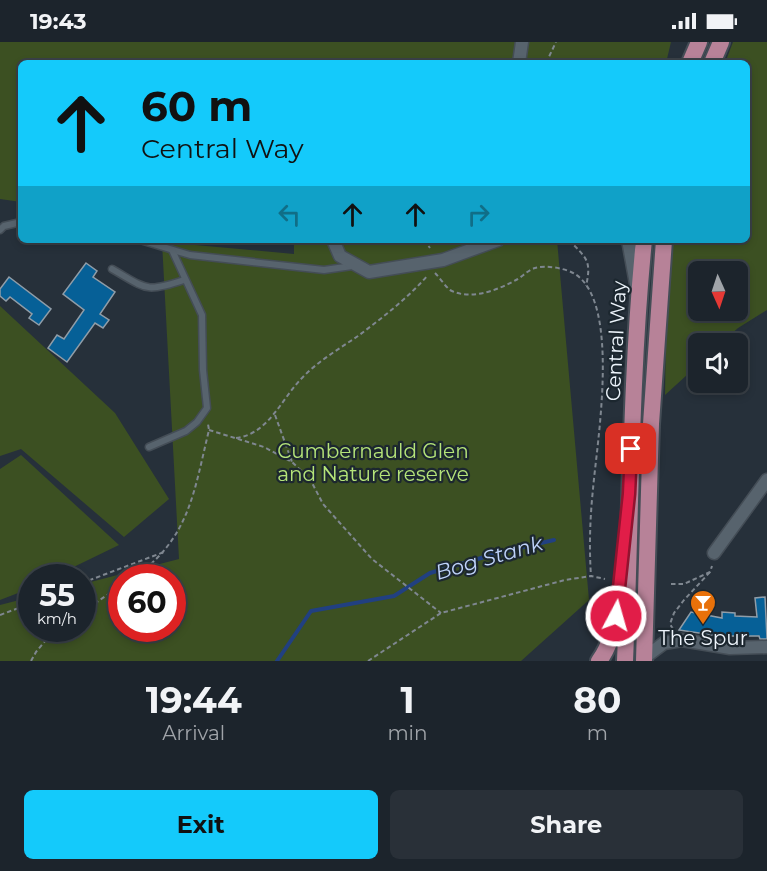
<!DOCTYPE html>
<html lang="en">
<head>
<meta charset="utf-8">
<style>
	:root { --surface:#1c242c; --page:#293038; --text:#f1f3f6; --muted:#a0a4a9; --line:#3a4148; --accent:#14cafb }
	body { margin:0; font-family:Montserrat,sans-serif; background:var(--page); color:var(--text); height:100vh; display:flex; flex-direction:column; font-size:22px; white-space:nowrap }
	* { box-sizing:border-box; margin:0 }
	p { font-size:20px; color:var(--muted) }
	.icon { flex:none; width:33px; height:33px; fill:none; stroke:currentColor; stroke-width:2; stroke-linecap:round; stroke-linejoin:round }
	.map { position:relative; height:619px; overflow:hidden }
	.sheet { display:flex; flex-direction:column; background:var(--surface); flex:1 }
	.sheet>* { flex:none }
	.guide { position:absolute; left:18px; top:18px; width:732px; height:183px; border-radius:9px; box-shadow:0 3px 9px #0003,0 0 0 2px var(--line); background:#14cafb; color:#111; overflow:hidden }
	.needle { width:39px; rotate:177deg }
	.tools { position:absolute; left:688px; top:219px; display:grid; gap:12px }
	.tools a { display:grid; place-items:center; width:60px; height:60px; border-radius:9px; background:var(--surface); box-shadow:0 3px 9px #0003,0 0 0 2px var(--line); font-size:30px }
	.speed { position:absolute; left:18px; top:522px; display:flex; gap:12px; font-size:30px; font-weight:700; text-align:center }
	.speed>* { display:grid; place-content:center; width:78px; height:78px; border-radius:50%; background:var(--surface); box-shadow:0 3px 9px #0003,0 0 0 2px var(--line); line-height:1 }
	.speed small { font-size:15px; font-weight:400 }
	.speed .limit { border:9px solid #d22; background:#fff; color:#111 }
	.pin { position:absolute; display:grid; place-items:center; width:51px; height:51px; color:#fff; margin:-26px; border-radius:12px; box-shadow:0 3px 9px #0006 }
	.me { position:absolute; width:66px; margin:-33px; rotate:6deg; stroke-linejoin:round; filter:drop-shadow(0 0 4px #0008) }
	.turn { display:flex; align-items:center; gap:21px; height:126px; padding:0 24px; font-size:27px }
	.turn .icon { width:78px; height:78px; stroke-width:2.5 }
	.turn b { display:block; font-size:42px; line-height:51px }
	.lanes { display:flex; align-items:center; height:57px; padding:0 24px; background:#0003; justify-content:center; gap:30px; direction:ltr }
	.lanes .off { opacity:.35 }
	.eta { display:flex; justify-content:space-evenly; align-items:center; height:102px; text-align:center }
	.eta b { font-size:36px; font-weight:700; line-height:42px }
	.cta { display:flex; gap:12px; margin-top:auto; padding:12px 24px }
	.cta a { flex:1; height:69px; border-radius:9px; background:var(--accent); color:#111; font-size:24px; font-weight:700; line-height:69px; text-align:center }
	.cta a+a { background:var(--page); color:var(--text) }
	.status { display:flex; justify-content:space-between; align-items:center; height:42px; padding:0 30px; background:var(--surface); direction:ltr }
	.status svg { height:16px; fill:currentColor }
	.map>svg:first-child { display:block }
	.green { fill:#3c5022; fill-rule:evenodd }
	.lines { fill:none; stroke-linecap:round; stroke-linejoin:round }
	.stream { stroke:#214081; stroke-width:4 }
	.building { fill:#066097; stroke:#909da8; stroke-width:1.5 }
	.service-casing { stroke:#444d56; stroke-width:9 }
	.minor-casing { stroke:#444d56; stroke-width:15 }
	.primary-casing { stroke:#444d56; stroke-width:20 }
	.path { stroke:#7f8790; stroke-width:2; stroke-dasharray:4.5 3; stroke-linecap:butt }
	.service { stroke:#57636d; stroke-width:6 }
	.minor { stroke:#57636d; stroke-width:12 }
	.primary { stroke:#b78298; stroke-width:16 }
	.route-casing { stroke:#92132f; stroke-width:15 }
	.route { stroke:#e11d48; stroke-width:10 }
	.labels { text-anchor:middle; stroke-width:4.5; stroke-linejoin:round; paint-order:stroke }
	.street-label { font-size:20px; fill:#eef5fc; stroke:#1c272f }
	.park-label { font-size:20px; fill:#b5e479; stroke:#1c272f }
	.poi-label { font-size:20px; fill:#eef5fc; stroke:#1c272f }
	.water-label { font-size:21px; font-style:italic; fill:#bed2f9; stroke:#1c272f }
</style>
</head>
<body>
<div class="status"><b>19:43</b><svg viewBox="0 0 49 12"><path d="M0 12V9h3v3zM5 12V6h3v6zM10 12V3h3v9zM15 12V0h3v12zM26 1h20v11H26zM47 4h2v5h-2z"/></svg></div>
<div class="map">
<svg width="767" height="619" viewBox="0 0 767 619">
	<rect width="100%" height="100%" fill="#26303a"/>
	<g class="green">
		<path d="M0,0H671L666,21H21V160L0,157Z"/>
		<path d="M733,0H767V268L738,286L721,301L699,302V322L665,353L667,223L672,198H747V21H725ZM699,230H738V268H699Z"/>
		<path d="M279,198H557L589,558L521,619H0V563L31,555L32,586H82L83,542L179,517L162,200L294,212V200ZM122,536H172V586H122Z"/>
		<path d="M0,264L115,371L169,457L124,495L21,407L0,414Z"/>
		<path d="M21,413L119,503L53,535L32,536L31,546L0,558V427Z"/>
	</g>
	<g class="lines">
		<path class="stream" d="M277,619L311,569L394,554L430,531L498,511L554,498"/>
	</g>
	<g class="building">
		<path d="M86,221L97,229L93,235L115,250L100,272L109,278L103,286L95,281L67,320L48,306L57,293L64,297L84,268L63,252Z"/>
		<path d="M9,235L51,267L39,283L29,276L32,272L10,255L6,259L0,254V247Z"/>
		<path d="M765,555L767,597H760L759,594H719L679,588L691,570L722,576V570L735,571V574L757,575L755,556Z"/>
	</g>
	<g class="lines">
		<defs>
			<g id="service">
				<path d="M0,188L4,184L21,180"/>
				<path d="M140,198L190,213L324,228L352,224"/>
				<path d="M112,227C147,247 145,251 184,238"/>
				<path d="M149,405L186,389L197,380L207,366L203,328L202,273L172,208"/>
			</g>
			<g id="minor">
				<path d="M519,21L522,0"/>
				<path d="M333,198L340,214L369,230L443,218L498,198"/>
				<path d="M628,198L636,242"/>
				<path d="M714,511L767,438"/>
				<path d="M644,616L664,601L682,598L730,606L767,605"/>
			</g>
			<g id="primary">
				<path d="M690,21L699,0"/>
				<path d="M712,21L721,0"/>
				<path d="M599,619C612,602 616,579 618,558"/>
				<path d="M625,619C631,479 630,338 644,198"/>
				<path d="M644,619L651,382L664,198"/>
			</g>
		</defs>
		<use href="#service" class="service-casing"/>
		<use href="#minor" class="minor-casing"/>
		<use href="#primary" class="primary-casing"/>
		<g class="path">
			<path d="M546,21L556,0"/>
			<path d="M424,198L430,206"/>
			<path d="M569,198C586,216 592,218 586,244"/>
			<path d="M435,231C440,236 445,244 450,248C470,259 498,248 516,238C522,235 528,228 535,226C546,223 565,226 575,232C621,261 597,400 593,447C590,476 589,505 591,534"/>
			<path d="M275,373L292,420"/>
			<path d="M209,388L264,405L292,420L310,437L323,462L372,517L441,571"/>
			<path d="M236,396C269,392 281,357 302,336C318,319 339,307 358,294C382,276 408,256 428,233"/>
			<path d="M133,536C190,497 194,449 209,388L208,382"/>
			<path d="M82,541L164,510"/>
			<path d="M671,542H684L710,530L712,524"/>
			<path d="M82,570L122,543"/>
			<path d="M0,573L32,561"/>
			<path d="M673,587L670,582L674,571L684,558L710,530"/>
			<path d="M31,619L36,610L56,586"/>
			<path d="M368,619L441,571L565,538L591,534L605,537"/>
		</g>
		<use href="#service" class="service"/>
		<use href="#minor" class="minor"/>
		<use href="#primary" class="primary"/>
	</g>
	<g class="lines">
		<defs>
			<path id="route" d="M616,574L629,452L631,407"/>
		</defs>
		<use href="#route" class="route-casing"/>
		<use href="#route" class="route"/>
	</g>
	<defs>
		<symbol id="bar-pin" viewBox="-11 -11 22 30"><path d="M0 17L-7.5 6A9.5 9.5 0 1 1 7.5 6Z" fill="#e8710a" stroke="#1c272f"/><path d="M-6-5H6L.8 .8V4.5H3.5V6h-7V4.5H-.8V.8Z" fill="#fff"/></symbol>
	</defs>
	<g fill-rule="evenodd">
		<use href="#bar-pin" x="688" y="546" width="30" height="40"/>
	</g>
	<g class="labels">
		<g class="street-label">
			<text transform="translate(616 299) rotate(-87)" y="7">Central Way</text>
		</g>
		<g class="park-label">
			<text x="373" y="416">Cumbernauld Glen<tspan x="373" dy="23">and Nature reserve</tspan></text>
		</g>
		<g class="poi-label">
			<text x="703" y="603">The Spur</text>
		</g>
		<g class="water-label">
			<text transform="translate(489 516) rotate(-16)" y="7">Bog Stank</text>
		</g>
	</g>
</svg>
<div class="tools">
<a><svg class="needle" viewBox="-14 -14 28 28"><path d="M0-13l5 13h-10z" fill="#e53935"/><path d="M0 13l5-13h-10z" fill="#a0a4a9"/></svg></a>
<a><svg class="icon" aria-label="sound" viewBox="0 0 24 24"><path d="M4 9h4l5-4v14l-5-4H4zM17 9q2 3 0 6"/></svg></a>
</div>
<div class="speed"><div>55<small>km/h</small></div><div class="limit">60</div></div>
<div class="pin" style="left:631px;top:407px;background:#d93025"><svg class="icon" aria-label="arrive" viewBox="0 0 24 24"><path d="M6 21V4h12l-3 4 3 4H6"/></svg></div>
<svg class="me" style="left:616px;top:574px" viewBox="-20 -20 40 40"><circle r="17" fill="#e11d48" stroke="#fff" stroke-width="3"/><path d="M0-11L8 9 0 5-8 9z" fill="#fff"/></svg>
<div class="guide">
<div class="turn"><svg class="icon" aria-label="ahead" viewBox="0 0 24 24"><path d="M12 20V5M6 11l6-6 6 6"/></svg><div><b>60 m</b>Central Way</div></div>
<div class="lanes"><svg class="icon off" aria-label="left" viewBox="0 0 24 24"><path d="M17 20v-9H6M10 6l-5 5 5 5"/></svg><svg class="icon" aria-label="ahead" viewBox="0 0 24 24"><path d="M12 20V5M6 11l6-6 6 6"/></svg><svg class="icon" aria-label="ahead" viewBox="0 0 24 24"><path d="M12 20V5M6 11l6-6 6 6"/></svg><svg class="icon off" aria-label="right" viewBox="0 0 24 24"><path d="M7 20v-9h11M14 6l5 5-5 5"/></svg></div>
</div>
</div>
<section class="sheet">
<div class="eta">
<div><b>19:44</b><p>Arrival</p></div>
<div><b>1</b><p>min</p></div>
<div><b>80</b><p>m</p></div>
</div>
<div class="cta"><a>Exit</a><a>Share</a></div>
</section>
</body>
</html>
